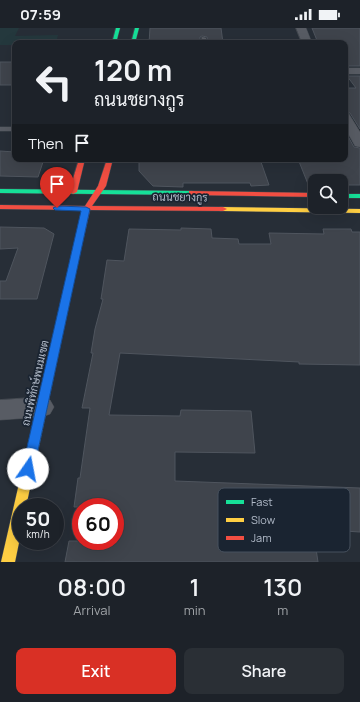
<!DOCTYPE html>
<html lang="en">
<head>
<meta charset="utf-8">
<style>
	:root { --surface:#1d2229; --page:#2a2f35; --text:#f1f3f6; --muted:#a0a4a8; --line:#3b3f46; --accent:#d93025 }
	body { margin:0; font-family:Manrope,Sarabun,sans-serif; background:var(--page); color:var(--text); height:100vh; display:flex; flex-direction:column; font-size:15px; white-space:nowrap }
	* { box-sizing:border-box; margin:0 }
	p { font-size:13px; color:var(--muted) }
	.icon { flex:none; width:22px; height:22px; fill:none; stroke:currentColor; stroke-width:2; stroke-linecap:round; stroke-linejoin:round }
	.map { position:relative; height:534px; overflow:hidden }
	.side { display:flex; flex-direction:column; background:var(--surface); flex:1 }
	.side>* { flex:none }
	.guide { position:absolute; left:12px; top:12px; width:336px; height:122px; border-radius:8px; box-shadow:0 4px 16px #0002,0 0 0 1px var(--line); background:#1d2229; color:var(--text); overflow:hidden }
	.tools { position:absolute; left:308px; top:146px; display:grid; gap:8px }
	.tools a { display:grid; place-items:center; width:40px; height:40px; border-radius:8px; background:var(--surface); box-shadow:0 4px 16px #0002,0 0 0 1px var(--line); font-size:20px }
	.speed { position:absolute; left:12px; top:470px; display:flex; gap:8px; font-size:20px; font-weight:700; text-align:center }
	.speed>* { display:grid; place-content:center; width:52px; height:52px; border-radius:50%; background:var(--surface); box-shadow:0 4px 16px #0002,0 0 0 1px var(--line); line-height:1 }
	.speed small { font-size:10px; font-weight:400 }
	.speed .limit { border:6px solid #d22; background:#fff; color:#111 }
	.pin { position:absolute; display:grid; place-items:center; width:34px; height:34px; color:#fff; margin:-41px -17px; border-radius:50% 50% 50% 0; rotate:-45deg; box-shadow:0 0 4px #0007 }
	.pin .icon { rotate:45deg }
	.me { position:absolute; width:44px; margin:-22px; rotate:12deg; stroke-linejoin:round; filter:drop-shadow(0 0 3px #0008) }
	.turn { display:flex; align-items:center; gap:14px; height:84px; padding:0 16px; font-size:18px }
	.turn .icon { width:52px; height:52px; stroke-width:2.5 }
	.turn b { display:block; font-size:28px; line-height:34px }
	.then { display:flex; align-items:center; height:38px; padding:0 16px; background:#0003; gap:8px; font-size:15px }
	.eta { display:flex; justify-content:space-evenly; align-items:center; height:68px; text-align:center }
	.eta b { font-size:24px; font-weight:600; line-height:28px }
	.action { display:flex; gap:8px; margin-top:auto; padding:8px 16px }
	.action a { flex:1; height:46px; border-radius:8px; background:var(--accent); color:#fff; font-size:16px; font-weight:600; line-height:46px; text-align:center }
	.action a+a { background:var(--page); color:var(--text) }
	.status { display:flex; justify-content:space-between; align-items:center; height:28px; padding:0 20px; background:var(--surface); direction:ltr }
	.status svg { height:11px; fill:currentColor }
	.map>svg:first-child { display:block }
	.green { fill:#24383d }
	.building { fill:#3f444c; stroke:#4f555e }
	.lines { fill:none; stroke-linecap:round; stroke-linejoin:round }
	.lane-casing { stroke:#434950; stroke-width:1 }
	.street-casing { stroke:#434950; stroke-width:1 }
	.fast-casing { stroke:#454a53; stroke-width:1 }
	.slow-casing { stroke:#454a53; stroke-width:1 }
	.jam-casing { stroke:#454a53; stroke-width:1 }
	.lane { fill:#585c64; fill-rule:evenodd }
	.street { fill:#585c64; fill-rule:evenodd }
	.fast { fill:#16e098; fill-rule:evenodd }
	.slow { fill:#ffcf43; fill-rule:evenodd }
	.jam { fill:#f24e42; fill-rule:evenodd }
	.route { fill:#1a73e8; stroke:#114b97 }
	.labels { text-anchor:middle; stroke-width:3.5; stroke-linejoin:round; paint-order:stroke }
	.street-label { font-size:11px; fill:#b1bac8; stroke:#1a2431 }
	.key { fill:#1a2431; stroke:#47515e; stroke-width:1 }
	.key-label { font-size:11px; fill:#b1bac8 }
</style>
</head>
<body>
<div class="status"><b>07:59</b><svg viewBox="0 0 49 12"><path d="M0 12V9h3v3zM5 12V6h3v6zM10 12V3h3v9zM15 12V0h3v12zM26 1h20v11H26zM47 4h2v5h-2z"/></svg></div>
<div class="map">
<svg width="360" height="534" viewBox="0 0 360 534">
	<rect width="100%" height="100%" fill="#272e37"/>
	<path class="green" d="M0,0H19L15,8L58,7L56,15H15V17H0Z"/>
	<g class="building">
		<path d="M150,0H221L223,15H208L207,9L202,8L200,9V15H149Z"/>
		<path d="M312,0H360V38H345V15H318Z"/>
		<rect x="0" y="34" width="15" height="23"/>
		<path d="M347,48H360V101L350,85L345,84V60H356Z"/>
		<path d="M345,103L354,119L360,120V157H341V153H315V156H308L298,131H345Z"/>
		<path d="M0,123L15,124V131H44L38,149L0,148Z"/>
		<path d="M139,131H243L244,134H261L269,157L251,158L250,155H183V159L153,158L139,143Z"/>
		<path d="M0,199L44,200L54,206L37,271H0V253H6L18,220L0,221Z"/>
		<path d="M181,200L211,201L212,210L238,211L239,216H271L269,205L324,206L323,201H351L352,204H360V337L299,336V334L120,325L109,387L180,388L181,382L251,383L255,425L175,424V453L360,460V504L313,501L318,534H65L69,513H115V479H74L78,450H80L90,380H82L93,325H91L95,301L103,271H101L107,232L124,233L129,201L181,202Z"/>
	</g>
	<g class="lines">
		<defs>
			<g id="lane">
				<path d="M202,9L206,10V15H202Z"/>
				<rect x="0" y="99" width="15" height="4"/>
			</g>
			<g id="street">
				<path d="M296,0H306L312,15H302Z"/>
				<rect x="345" y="40" width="15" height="6"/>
				<path d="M345,85L349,86L360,104V119L355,118L345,100Z"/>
				<path d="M42,369L50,372L54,379L50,386L42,389L0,392V372Z"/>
			</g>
			<g id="fast">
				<path d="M116,0H120L116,15H112Z"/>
				<path d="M135,0H139L135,15H131Z"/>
				<path d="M0,161L192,163L196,165L192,167L0,165Z"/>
				<rect x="341" y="166" width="19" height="4"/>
			</g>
			<g id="slow">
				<path d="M220,179L360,181V185L223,183H220Z"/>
				<path d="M76,222L80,225L26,479H21V505L15,534H1L72,225Z"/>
			</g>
			<g id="jam">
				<path d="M79,131H85L77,164L73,166L69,164Z"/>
				<path d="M107,131H113L106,158L92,178L223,179L227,181L223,183L90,182L80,225L76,228L72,225L82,182L0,181V177L85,178L98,158Z"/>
				<path d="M189,163L315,165V169L192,167H189Z"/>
			</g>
		</defs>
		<use href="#lane" class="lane-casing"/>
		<use href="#street" class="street-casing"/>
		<use href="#fast" class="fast-casing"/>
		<use href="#slow" class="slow-casing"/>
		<use href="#jam" class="jam-casing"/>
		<use href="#lane" class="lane"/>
		<use href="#street" class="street"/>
		<use href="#fast" class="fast"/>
		<use href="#slow" class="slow"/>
		<use href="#jam" class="jam"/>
	</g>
	<path class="route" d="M57,178L86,179L90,181L34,441L32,445L28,446L24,445L22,441L81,183L55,182L53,180Z"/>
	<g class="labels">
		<g class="street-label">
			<text transform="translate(180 169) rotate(1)" y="4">ถนนชยางกูร</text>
			<text transform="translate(35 355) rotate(-77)" y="4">ถนนพิทักษ์พนมเขต</text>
		</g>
	</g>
	<rect x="218" y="460" width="132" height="64" rx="6" class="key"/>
	<rect x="226" y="472" width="18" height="4" fill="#16e098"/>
	<rect x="226" y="490" width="18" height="4" fill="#ffcf43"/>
	<rect x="226" y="508" width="18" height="4" fill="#f24e42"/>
	<g class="key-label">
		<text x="251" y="478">Fast</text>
		<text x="251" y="496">Slow</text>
		<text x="251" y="514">Jam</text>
	</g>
</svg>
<div class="tools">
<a><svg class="icon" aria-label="search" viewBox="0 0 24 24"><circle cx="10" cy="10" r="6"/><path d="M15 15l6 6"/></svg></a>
</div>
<div class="speed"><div>50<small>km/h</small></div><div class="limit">60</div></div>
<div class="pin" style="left:57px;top:180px;background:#d93025"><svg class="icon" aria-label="arrive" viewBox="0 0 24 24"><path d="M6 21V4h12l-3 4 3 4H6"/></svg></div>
<svg class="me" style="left:28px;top:441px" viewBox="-20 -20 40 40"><circle r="19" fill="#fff"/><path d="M0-13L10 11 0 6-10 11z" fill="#1a73e8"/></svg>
<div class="guide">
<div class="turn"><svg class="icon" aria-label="left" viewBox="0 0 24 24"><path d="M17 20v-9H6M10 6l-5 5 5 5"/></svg><div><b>120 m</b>ถนนชยางกูร</div></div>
<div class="then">Then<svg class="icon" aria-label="arrive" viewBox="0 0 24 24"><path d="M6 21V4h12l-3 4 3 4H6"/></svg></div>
</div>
</div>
<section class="side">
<div class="eta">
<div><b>08:00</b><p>Arrival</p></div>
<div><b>1</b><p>min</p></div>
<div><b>130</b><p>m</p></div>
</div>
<div class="action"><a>Exit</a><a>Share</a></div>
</section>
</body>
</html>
